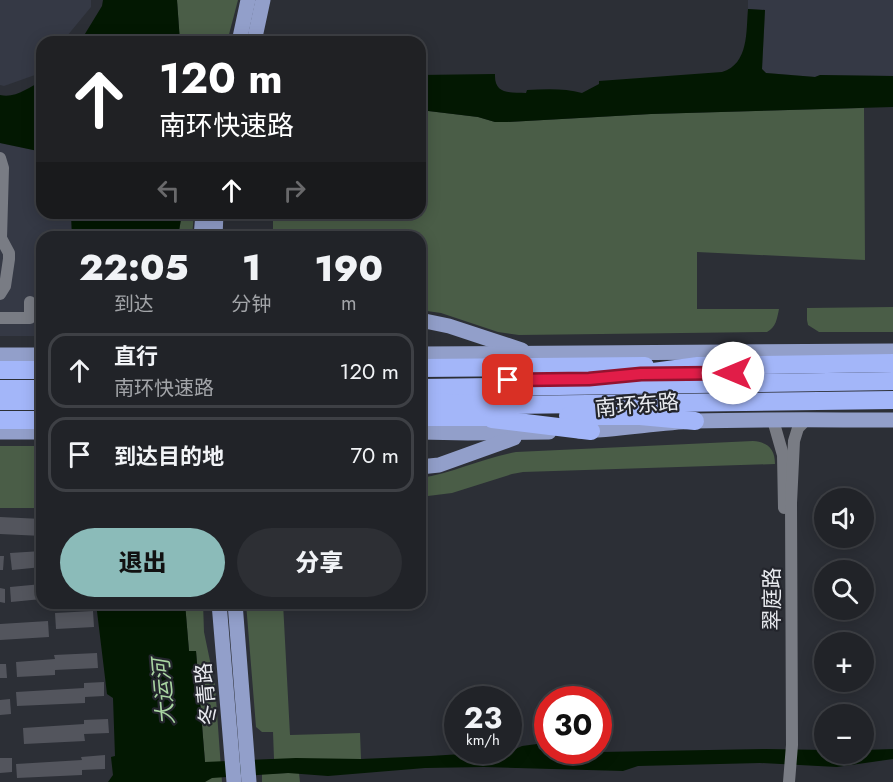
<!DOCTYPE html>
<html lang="zh">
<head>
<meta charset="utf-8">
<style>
	:root { --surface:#212328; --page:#2d2f34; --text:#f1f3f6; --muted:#a2a4a8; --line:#3e4045; --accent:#8bbbb9 }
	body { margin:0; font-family:Jost,"Noto Sans SC",sans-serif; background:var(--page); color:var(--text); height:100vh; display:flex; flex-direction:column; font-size:22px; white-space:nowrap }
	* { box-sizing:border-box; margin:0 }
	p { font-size:20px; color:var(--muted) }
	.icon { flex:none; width:33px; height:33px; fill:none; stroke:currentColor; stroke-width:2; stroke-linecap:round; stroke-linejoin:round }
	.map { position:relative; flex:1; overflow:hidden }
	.side { position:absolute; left:36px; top:231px; width:390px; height:378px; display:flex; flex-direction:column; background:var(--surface); border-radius:18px; box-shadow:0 3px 15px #0003,0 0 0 2px var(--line) }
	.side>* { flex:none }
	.hud { position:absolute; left:36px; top:36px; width:390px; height:183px; border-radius:18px; box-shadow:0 3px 15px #0003,0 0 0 2px var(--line); background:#202124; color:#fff; overflow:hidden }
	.fabs { position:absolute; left:814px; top:488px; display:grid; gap:12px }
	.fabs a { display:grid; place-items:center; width:60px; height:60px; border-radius:50%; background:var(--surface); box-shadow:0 3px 15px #0003,0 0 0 2px var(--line); font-size:30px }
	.speed { position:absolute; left:444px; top:686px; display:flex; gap:12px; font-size:30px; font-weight:700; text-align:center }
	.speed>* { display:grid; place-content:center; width:78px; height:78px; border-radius:50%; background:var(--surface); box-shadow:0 3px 15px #0003,0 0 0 2px var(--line); line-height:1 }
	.speed small { font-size:15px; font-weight:400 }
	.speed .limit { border:9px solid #d22; background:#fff; color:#111 }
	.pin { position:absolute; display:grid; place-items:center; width:51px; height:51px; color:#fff; margin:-26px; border-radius:12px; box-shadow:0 3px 9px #0006 }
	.me { position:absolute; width:66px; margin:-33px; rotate:270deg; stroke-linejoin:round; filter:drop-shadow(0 0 4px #0008) }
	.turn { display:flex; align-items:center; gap:21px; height:126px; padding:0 24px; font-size:27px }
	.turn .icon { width:78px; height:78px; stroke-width:2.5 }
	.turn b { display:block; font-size:42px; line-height:51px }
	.lanes { display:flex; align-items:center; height:57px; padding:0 24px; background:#0003; justify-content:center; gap:30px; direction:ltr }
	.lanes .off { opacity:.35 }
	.eta { display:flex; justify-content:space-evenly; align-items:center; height:102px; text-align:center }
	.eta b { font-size:36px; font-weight:800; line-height:42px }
	.primary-button { display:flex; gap:12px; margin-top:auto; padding:12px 24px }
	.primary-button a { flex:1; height:69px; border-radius:36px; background:var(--accent); color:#111; font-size:24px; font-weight:800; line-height:69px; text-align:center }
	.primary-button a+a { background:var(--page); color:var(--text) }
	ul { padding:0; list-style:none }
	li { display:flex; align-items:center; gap:18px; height:75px; margin:0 12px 9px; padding:0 12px; border:3px solid var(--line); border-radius:18px }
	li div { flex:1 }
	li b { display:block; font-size:22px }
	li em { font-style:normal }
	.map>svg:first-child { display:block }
	.built { fill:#353945 }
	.green { fill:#4a5d47 }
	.water { fill:#031802 }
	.building { fill:#53555d }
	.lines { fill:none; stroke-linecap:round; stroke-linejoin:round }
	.minor { stroke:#797c84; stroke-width:12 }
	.major { stroke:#929fca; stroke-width:15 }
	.highway { stroke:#a3b6f9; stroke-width:18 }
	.route-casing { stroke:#92132f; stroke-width:15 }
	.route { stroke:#e11d48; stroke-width:10 }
	.labels { text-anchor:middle; stroke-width:4.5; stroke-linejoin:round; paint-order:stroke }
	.street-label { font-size:21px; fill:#e8eaef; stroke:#23252c }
	.water-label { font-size:22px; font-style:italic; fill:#a9d5a2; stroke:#23252c }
</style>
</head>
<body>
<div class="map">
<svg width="893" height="782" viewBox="0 0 893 782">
	<rect width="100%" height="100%" fill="#2c2f36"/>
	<g class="built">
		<path d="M0,0H91V7L62,42H42V67L35,75L4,86L0,85Z"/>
		<path d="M748,0H893V76L821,75L815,77L766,73L762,69L765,10L748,9Z"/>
		<path d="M0,143L38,151L42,154V213H71L72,237H42V336H0Z"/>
	</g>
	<g class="green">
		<path d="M177,0H238L227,42H180Z"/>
		<path d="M864,108L865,260L697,252V309H779C777,319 776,327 767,332L519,335L498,332L441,313L420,310V237H273V213H420V110L478,117L495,122H507L651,114Z"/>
		<path d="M182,213H194L192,237H178Z"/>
		<path d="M893,307V332H819L808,325L807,320V308Z"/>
		<path d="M753,441C767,442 775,448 775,464L523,472L512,474L452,493L420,497V478C453,473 483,458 516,452Z"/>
		<rect x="0" y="446" width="42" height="62"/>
		<path d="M185,603H203L204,632L215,685L222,782H205L207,779L205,762L196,651H189Z"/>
		<path d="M246,603H283L290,735L360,733L361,759H274L273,732H262L256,727Z"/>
		<path d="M288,773H299L300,782H262V774Z"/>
	</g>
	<g class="water">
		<path d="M103,0H177L180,42H80L102,6Z"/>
		<path d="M748,9L765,10L762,69L766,73L815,77L820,75L893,76V107L651,114L507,122H495L478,117L420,110V75L495,74C494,95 510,92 526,93L527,90C545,89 565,88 582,93L599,84V81L722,72C749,64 746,31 748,9Z"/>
		<path d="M42,81V154L38,151L0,143V95C15,99 29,87 42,81Z"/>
		<path d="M71,213H182L178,237H72Z"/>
		<path d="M96,603H185L189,651H196L205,762L296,758L361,759L430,756L511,751L522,746L537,744L539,749L546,753L766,749L825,750V753H864V750L893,749V759L837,767L760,763L638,766L623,771L484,767L425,768L328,776L288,773L212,778L205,782H108L113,775L111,757L115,756L113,698L107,694Z"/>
	</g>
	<g class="building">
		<path d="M0,517L42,519V536L0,534Z"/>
		<path d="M42,551V567L12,570L10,553Z"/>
		<path d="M0,556H4L3,570H0Z"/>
		<path d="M42,584V599L11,602L10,587Z"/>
		<path d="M0,588L5,589V603L0,602Z"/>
		<path d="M93,611L94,627L56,629L55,613Z"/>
		<path d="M48,621L49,637L0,640V624Z"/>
		<path d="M97,653L98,668L55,670V675L17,677L16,662L55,659L54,655Z"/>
		<path d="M0,664H6L7,678H0Z"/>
		<path d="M104,682V696L85,697V703L17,706L16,692L84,688V683Z"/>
		<path d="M10,699L11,714L0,715V700Z"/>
		<path d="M108,719L109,733L84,734L85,741L24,744L23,728L84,724V720Z"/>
		<path d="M105,755V769L82,770V775L17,778L16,764L82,760L81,757Z"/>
		<path d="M0,758H12V772L0,773Z"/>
	</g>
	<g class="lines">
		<g class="minor">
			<path d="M0,158L3,168L1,238L9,253V259L5,286L0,294"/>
			<path d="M0,318H30V302"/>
			<path d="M773,420L783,455L784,508"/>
			<path d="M789,782L792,745L791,503L794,441L798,428L806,420"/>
		</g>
		<g class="major">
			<path d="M239,42L248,0"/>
			<path d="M254,42L263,0"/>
			<path d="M201,237L203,213"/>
			<path d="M215,237L216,213"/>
			<path d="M420,320L449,326L522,350"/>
			<path d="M420,354L893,351"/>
			<path d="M0,355H42"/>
			<path d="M579,431C618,430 655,423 694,421C760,419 827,420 893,420"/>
			<path d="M0,432H42"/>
			<path d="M420,432L468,433L549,432"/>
			<path d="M420,467L439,465L514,438"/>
			<path d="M219,603L234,782"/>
			<path d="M235,603L249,782"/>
		</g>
		<g class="highway">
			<path d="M420,368L645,366"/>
			<path d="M0,370H42"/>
			<path d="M631,375L698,366L893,363"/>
			<path d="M420,388L893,381"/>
			<path d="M0,389H42"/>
			<path d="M0,401H42"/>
			<path d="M420,402L504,405L893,400"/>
			<path d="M568,416H640L695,421"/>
			<path d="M420,417H504"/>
			<path d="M492,419L591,431"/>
			<path d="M0,420H42"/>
		</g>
	</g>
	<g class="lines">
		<defs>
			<path id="route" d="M508,380L589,379L641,374L733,373"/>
		</defs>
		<use href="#route" class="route-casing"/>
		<use href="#route" class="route"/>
	</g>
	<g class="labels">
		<g class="street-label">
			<text transform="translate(637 405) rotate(-5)" y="7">南环东路</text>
			<text transform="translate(772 599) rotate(-90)" y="7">翠庭路</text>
			<text transform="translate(206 694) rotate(-95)" y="7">冬青路</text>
		</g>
		<g class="water-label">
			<text transform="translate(163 692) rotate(-95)" y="8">大运河</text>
		</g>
	</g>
</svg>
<div class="fabs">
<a><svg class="icon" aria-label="sound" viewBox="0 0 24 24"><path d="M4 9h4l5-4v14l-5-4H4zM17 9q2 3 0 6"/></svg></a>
<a><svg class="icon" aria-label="search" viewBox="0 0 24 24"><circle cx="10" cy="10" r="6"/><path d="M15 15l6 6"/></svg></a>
<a>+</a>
<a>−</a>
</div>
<div class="speed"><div>23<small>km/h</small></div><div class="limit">30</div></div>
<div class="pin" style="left:508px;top:380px;background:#d93025"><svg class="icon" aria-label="arrive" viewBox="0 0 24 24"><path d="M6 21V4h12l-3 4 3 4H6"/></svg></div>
<svg class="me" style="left:733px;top:373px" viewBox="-20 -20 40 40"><circle r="19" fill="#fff"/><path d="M0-13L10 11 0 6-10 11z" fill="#e11d48"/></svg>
<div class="hud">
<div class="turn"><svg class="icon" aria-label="ahead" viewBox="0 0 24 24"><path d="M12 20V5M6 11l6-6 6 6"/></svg><div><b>120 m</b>南环快速路</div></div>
<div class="lanes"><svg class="icon off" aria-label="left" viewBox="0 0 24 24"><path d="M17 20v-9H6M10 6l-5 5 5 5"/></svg><svg class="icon" aria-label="ahead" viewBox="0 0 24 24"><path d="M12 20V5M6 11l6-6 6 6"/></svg><svg class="icon off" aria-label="right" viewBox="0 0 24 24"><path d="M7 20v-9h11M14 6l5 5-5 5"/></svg></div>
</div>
<section class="side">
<div class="eta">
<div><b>22:05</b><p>到达</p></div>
<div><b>1</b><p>分钟</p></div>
<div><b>190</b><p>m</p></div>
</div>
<ul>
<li><svg class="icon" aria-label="ahead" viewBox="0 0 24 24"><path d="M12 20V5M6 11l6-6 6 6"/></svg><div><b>直行</b><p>南环快速路</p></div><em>120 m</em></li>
<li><svg class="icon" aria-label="arrive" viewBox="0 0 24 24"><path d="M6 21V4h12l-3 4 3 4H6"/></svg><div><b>到达目的地</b></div><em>70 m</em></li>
</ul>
<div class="primary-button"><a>退出</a><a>分享</a></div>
</section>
</div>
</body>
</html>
